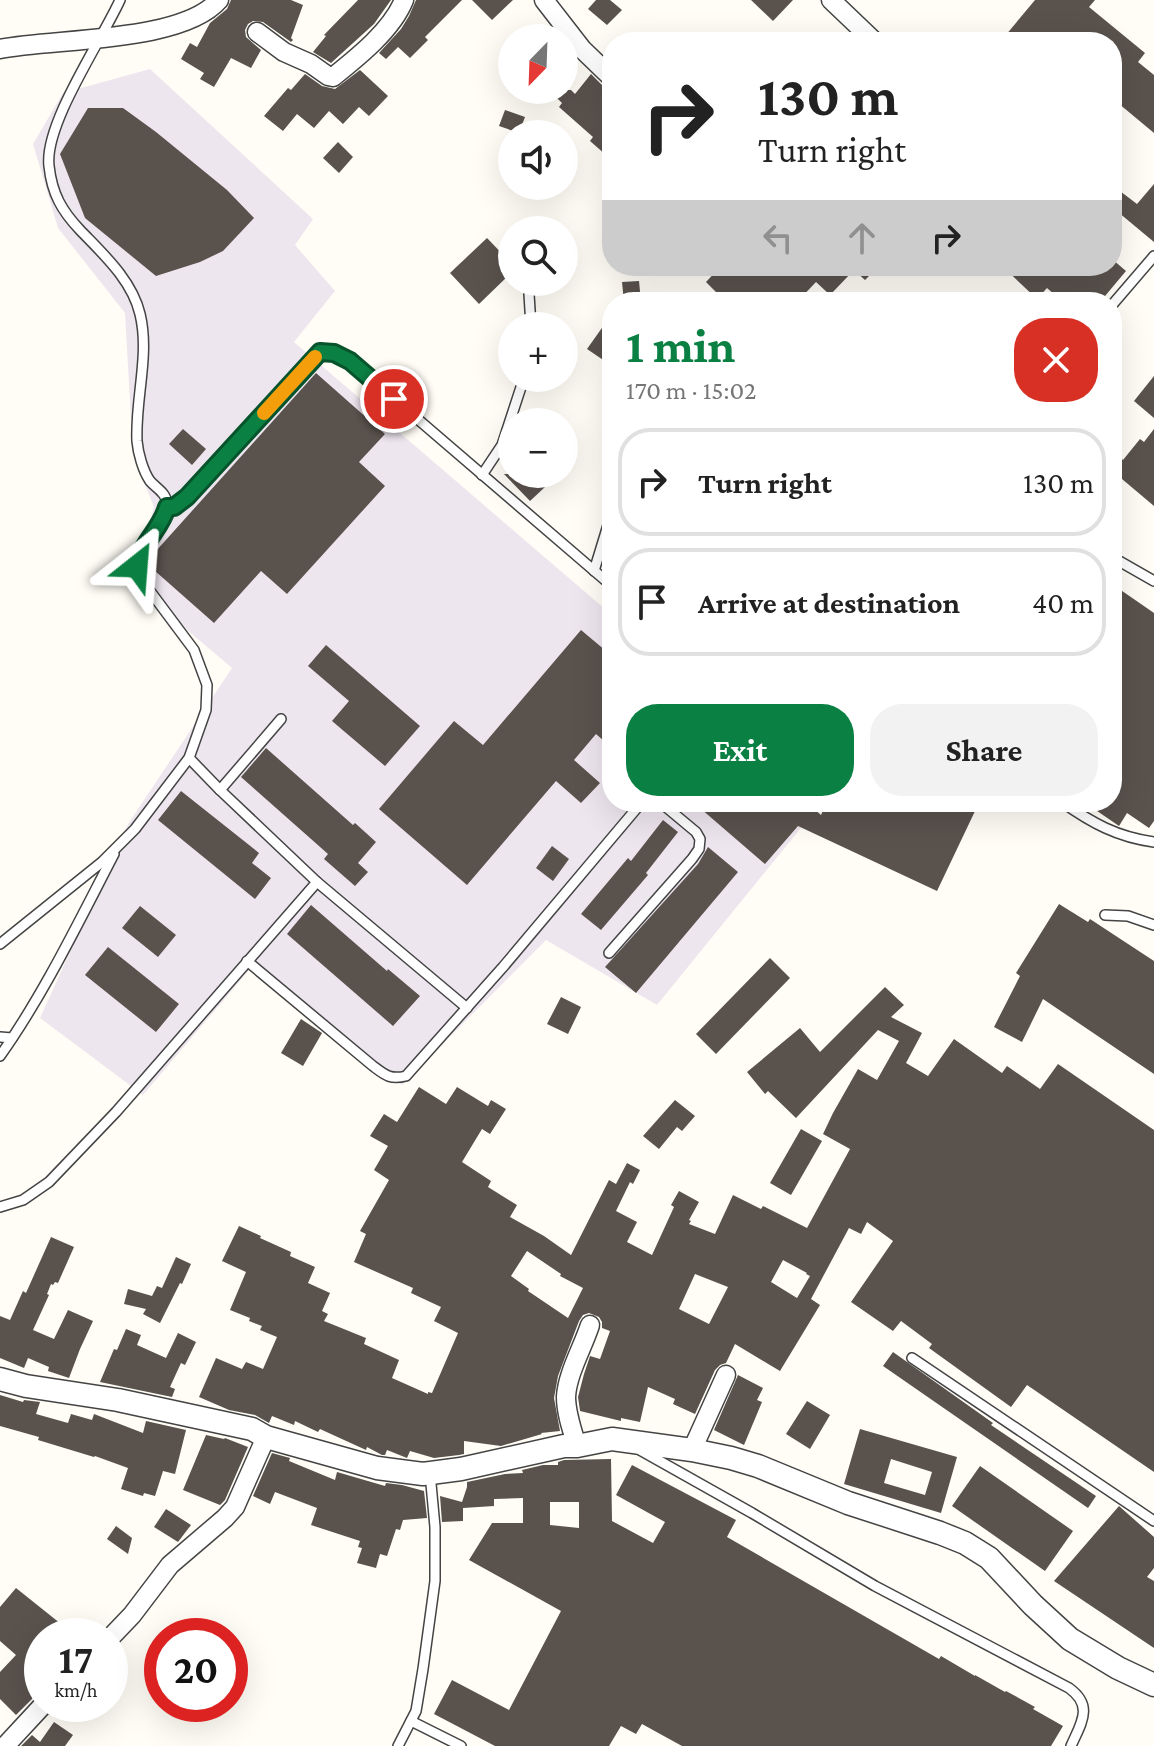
<!DOCTYPE html>
<html lang="en">
<head>
<meta charset="utf-8">
<style>
	:root { --surface:#fff; --page:#f2f2f2; --text:#222; --muted:#767676; --line:#e0e0e0; --accent:#0b8043 }
	body { margin:0; font-family:"Crimson Pro",serif; background:var(--page); color:var(--text); height:100vh; display:flex; flex-direction:column; font-size:30px; white-space:nowrap }
	* { box-sizing:border-box; margin:0 }
	p { font-size:26px; color:var(--muted) }
	.icon { flex:none; width:44px; height:44px; fill:none; stroke:currentColor; stroke-width:2; stroke-linecap:round; stroke-linejoin:round }
	.map { position:relative; flex:1; overflow:hidden }
	.side { position:absolute; left:602px; top:292px; width:520px; height:520px; display:flex; flex-direction:column; background:var(--surface); border-radius:32px; box-shadow:0 8px 32px #0002 }
	.side>* { flex:none }
	.banner { position:absolute; left:602px; top:32px; width:520px; height:244px; border-radius:32px; box-shadow:0 8px 32px #0002; background:#fff; color:var(--text); overflow:hidden }
	.needle { width:52px; rotate:203deg }
	.tools { position:absolute; left:498px; top:24px; display:grid; gap:16px }
	.tools a { display:grid; place-items:center; width:80px; height:80px; border-radius:50%; background:var(--surface); box-shadow:0 8px 32px #0002; font-size:40px }
	.speed { position:absolute; left:24px; top:1618px; display:flex; gap:16px; font-size:40px; font-weight:700; text-align:center }
	.speed>* { display:grid; place-content:center; width:104px; height:104px; border-radius:50%; background:var(--surface); box-shadow:0 8px 32px #0002; line-height:1 }
	.speed small { font-size:20px; font-weight:400 }
	.speed .limit { border:12px solid #d22; background:#fff; color:#111 }
	.pin { position:absolute; display:grid; place-items:center; width:68px; height:68px; color:#fff; margin:-34px; border:4px solid #fff; border-radius:50%; box-shadow:0 2px 8px #0007 }
	.me { position:absolute; width:88px; margin:-44px; rotate:28deg; stroke-linejoin:round; filter:drop-shadow(0 0 6px #0008) }
	.turn { display:flex; align-items:center; gap:28px; height:168px; padding:0 24px; font-size:36px }
	.turn .icon { width:104px; height:104px; stroke-width:2.5 }
	.turn b { display:block; font-size:56px; line-height:68px }
	.lanes { display:flex; align-items:center; height:76px; padding:0 24px; background:#0003; justify-content:center; gap:40px; direction:ltr }
	.lanes .off { opacity:.35 }
	.round { display:grid; place-items:center; flex:none; width:84px; height:84px; border-radius:32px; background:var(--page) }
	.overview { display:flex; align-items:center; justify-content:space-between; height:136px; padding:0 24px }
	h1 { font-size:48px; font-weight:700; line-height:60px; color:var(--accent) }
	.button { display:flex; gap:16px; margin-top:auto; padding:16px 24px }
	.button a { flex:1; height:92px; border-radius:32px; background:var(--accent); color:#fff; font-size:32px; font-weight:700; line-height:92px; text-align:center }
	.button a+a { background:var(--page); color:var(--text) }
	ul { padding:0; list-style:none }
	li { display:flex; align-items:center; gap:24px; height:108px; margin:0 16px 12px; padding:0 8px; border:4px solid var(--line); border-radius:32px }
	li div { flex:1 }
	li b { display:block; font-size:30px }
	li em { font-style:normal }
	.map>svg:first-child { display:block }
	.industrial { fill:#eee6ef }
	.building { fill:#5a524d; fill-rule:evenodd }
	.lines { fill:none; stroke-linecap:round; stroke-linejoin:round }
	.service-casing { stroke:#444; stroke-width:12 }
	.minor-casing { stroke:#444; stroke-width:21 }
	.tertiary-casing { stroke:#444; stroke-width:25 }
	.service { stroke:#fff; stroke-width:9 }
	.minor { stroke:#fff; stroke-width:18 }
	.tertiary { stroke:#fff; stroke-width:22 }
	.route-casing { stroke:#07532c; stroke-width:20 }
	.route { stroke:#0b8043; stroke-width:14 }
	.slow { stroke:#f59e0b; stroke-width:14 }
</style>
</head>
<body>
<div class="map">
<svg width="1154" height="1746" viewBox="0 0 1154 1746">
	<rect width="100%" height="100%" fill="#fffdf5"/>
	<path class="industrial" d="M150,69L313,219L295,245L335,291L294,342L612,615V802H822L657,1005L546,940L402,1085L256,962L143,1095L40,1018L128,824L232,668L133,584L154,507L133,455L125,313L58,228L33,144L63,93Z"/>
	<g class="building">
		<path d="M231,0H291L303,5L291,38L293,40L291,42L263,22L253,21L248,24L245,30L246,37L261,50L251,68L231,58L214,87L200,79L204,73L181,59L190,43L197,47L210,23L227,9Z"/>
		<path d="M358,0H391L374,24L331,63L313,52L326,36L324,35Z"/>
		<path d="M416,0H462L425,37L428,40L410,58L398,47L386,59L379,53L401,29L409,16Z"/>
		<path d="M472,0H513L492,20Z"/>
		<path d="M596,0H610L622,10L607,25L588,9Z"/>
		<path d="M751,0H793L773,21Z"/>
		<path d="M1035,0H1095L1089,7L1145,53L1138,62L1154,75V133L1112,98V42H1012L1005,36Z"/>
		<path d="M360,70L388,96L369,116L359,107L343,124L329,111L314,128L297,114L283,131L264,116L288,88L291,90L305,74L322,86L335,89Z"/>
		<path d="M591,74L604,87L612,90V148L606,155L590,141L593,137L559,107L562,103L549,90H571L575,94Z"/>
		<path d="M88,108H123L156,132L227,190L254,218L223,251L200,262L156,276L85,218L60,154Z"/>
		<path d="M505,110L525,117L519,133L499,126Z"/>
		<path d="M338,142L353,157L339,173L323,158Z"/>
		<path d="M1154,184V242L1112,207V185L1137,204Z"/>
		<path d="M487,238L512,264V272L479,304L450,273Z"/>
		<path d="M1112,259L1126,271L1100,302H1063L1047,288L1037,299L1002,266H1112Z"/>
		<path d="M721,266H879L865,280L854,270L830,295L816,282L797,302H730L722,294L720,296L706,282Z"/>
		<path d="M639,281L641,302H624L622,282Z"/>
		<path d="M604,325L612,330V366L587,349Z"/>
		<path d="M316,373L385,434L359,462L385,486L287,594L261,571L214,623L146,563L147,561Z"/>
		<path d="M1154,376V418L1134,401Z"/>
		<path d="M183,429L206,449L192,465L169,444Z"/>
		<path d="M1154,429V506L1122,479L1119,483L1112,478V451L1123,460L1140,439L1144,442Z"/>
		<path d="M504,474H559L530,501Z"/>
		<path d="M1112,584L1154,613V821L1149,828L1127,813L1119,826L1084,802H1112Z"/>
		<path d="M581,630L612,656V748L596,734L574,760L600,783L581,803L556,781L467,885L379,809L454,721L483,745Z"/>
		<path d="M326,645L420,726L385,766L332,721L349,701L308,666Z"/>
		<path d="M266,748L353,825L355,823L376,842L358,863L368,872L355,886L324,859L328,854L241,777Z"/>
		<path d="M181,791L259,853L252,863L271,878L255,899L158,820Z"/>
		<path d="M693,802H806L821,815L827,802H960L976,809L937,891L798,826L765,864Z"/>
		<path d="M663,820L678,832L646,873L648,875L601,930L581,914L628,858L631,861Z"/>
		<path d="M552,846L569,859L553,881L536,868Z"/>
		<path d="M708,847L738,872L636,993L605,967L698,864Z"/>
		<path d="M1059,904L1088,922L1090,919L1154,961V1074L1043,999L1022,1042L994,1027L1020,976L1016,973Z"/>
		<path d="M311,905L387,971L388,969L420,996L393,1026L287,934Z"/>
		<path d="M140,906L176,935L158,957L122,928Z"/>
		<path d="M108,947L179,1004L156,1032L85,975Z"/>
		<path d="M770,958L790,978L716,1054L696,1034Z"/>
		<path d="M885,987L904,1005L891,1017L922,1033L906,1063L928,1076L954,1039L1002,1073L1007,1066L1040,1089L1058,1064L1154,1130V1472L1027,1385L1011,1407L929,1348L932,1344L901,1321L893,1331L851,1302L893,1241L867,1222L861,1234L849,1228L811,1299L820,1305L780,1371L735,1344L726,1363L720,1365L715,1370L695,1414L673,1404L675,1399L648,1387L640,1422L621,1418V1421L580,1411L578,1397L584,1374L590,1356L600,1359L610,1331L602,1328V1322L599,1317L589,1313L583,1315L579,1321L558,1376L554,1398L560,1431L541,1433L542,1434L501,1446L464,1441V1454L459,1455L434,1458L410,1451L407,1458L387,1450L385,1455H382L367,1447L366,1450L320,1429L318,1432L295,1421L294,1425L272,1416L269,1423L255,1415L229,1410L199,1397L216,1358L242,1369L246,1362L263,1369L277,1337L260,1330L262,1326L249,1321L250,1318L230,1310L246,1272L222,1261L239,1226L261,1236L260,1238L291,1252L290,1256L315,1267L308,1283L330,1293L322,1311L328,1314L324,1321L366,1338L364,1344L399,1360L392,1378L428,1394V1392L432,1393L458,1333L434,1321L441,1307L411,1293L413,1288L354,1262L366,1234L360,1231L389,1180L374,1170L388,1146L370,1136L384,1114L397,1122L419,1087L446,1104L457,1087L488,1106L491,1100L506,1109L490,1134L482,1129L462,1162L491,1181L488,1187L517,1205L510,1217L544,1236L571,1255L609,1180L616,1184L627,1163L640,1170L633,1184L630,1182L616,1211L637,1222L627,1242L652,1255L674,1207L671,1205L679,1191L699,1202L689,1220L691,1221L689,1224L715,1234L733,1195L761,1209L763,1206L807,1228L850,1149L823,1134L833,1113L858,1069L877,1080L899,1041L878,1030L796,1118L768,1091L765,1094L747,1072L800,1028L820,1052ZM527,1251L561,1274L560,1276L583,1288L568,1318L528,1291L529,1289L511,1276ZM783,1260L807,1273L806,1274L810,1276L797,1298L771,1282ZM695,1274L728,1287L709,1324L679,1309Z"/>
		<path d="M561,997L581,1007L568,1034L547,1024Z"/>
		<path d="M301,1019L322,1033L303,1066L281,1053Z"/>
		<path d="M675,1100L695,1116L682,1131L677,1127L659,1149L643,1136Z"/>
		<path d="M801,1129L822,1141L791,1195L770,1183Z"/>
		<path d="M51,1237L74,1247L58,1283L55,1282L53,1285L51,1284L47,1294L49,1295L33,1330L54,1339L68,1310L93,1321L80,1349L69,1378L48,1371L49,1367L28,1358L24,1368L0,1358V1316L10,1320L23,1291L26,1293Z"/>
		<path d="M176,1257L191,1264L182,1284L180,1283L160,1323L143,1314L146,1309L124,1304L128,1289L152,1296L157,1286L162,1288Z"/>
		<path d="M126,1329L141,1335L137,1345L166,1358L178,1333L196,1342L185,1365L181,1363L170,1387L175,1389L172,1397L100,1382L114,1349L117,1350Z"/>
		<path d="M893,1352L993,1423L991,1425L1096,1496L1088,1508L883,1366Z"/>
		<path d="M738,1375L763,1388L757,1400L762,1402L744,1445L714,1430Z"/>
		<path d="M0,1395L23,1402L24,1400L40,1402L36,1414L68,1423L71,1414L92,1420L94,1414L143,1433L146,1421L186,1430L175,1474L163,1471L155,1496L144,1493L143,1496L121,1489L128,1468L95,1456L94,1457L38,1440L39,1437L0,1426Z"/>
		<path d="M807,1401L830,1415L810,1449L786,1434Z"/>
		<path d="M860,1429L957,1457L941,1513L844,1484ZM891,1459L932,1472L925,1495L884,1483Z"/>
		<path d="M206,1435L224,1439L225,1438L248,1447L225,1500L220,1505L183,1490Z"/>
		<path d="M272,1453L290,1458L289,1461L335,1480L337,1472L385,1486L386,1483L402,1485L424,1491L427,1518L403,1520L400,1530L396,1529L387,1556L380,1554L376,1568L357,1563L362,1548L358,1547L360,1541L311,1525L317,1508L275,1492L270,1504L253,1496Z"/>
		<path d="M611,1459L612,1521L653,1543L665,1522L616,1495L632,1465L736,1520L727,1537L939,1659L941,1656L975,1676V1675L1005,1692L1006,1691L1035,1707L1033,1709L1063,1726L1051,1746H682L642,1724L636,1734L621,1726L609,1746H495L434,1714L452,1680L509,1710L561,1611L469,1560L492,1523H523V1498L494,1499V1506L463,1508V1521L442,1522L440,1496L462,1502L467,1487V1482L505,1474L523,1473L522,1470L543,1465H558V1462L564,1460ZM550,1502H579V1528L550,1525Z"/>
		<path d="M980,1466L1073,1531L1045,1571L952,1506Z"/>
		<path d="M1119,1506L1154,1537V1568L1147,1577L1154,1581V1648L1054,1581Z"/>
		<path d="M166,1509L191,1525L178,1542L154,1527Z"/>
		<path d="M116,1526L132,1538L128,1554L107,1539Z"/>
		<path d="M16,1588L76,1636H42V1689L16,1715L0,1699V1672L16,1655L0,1641V1607Z"/>
		<path d="M54,1722L73,1735L65,1746H21L32,1735L40,1742Z"/>
	</g>
	<g class="lines">
		<defs>
			<g id="service">
				<path d="M529,294L531,326"/>
				<path d="M1112,305L1154,256"/>
				<path d="M482,475L502,445L524,378"/>
				<path d="M167,507H174L187,497L320,352L334,353L350,361L612,586"/>
				<path d="M1112,557L1154,581"/>
				<path d="M594,571L612,512"/>
				<path d="M220,790L281,719"/>
				<path d="M1062,802C1092,823 1117,837 1154,842"/>
				<path d="M317,882L467,1008"/>
				<path d="M1105,915L1128,916L1154,925"/>
				<path d="M0,944L102,862L135,829L189,758L206,710L207,685L194,650L138,575C134,540 168,532 167,505C167,493 157,489 150,481C143,471 138,453 137,441C135,399 150,355 140,314C132,280 103,254 80,230C62,211 52,194 49,166C44,124 102,40 120,0"/>
				<path d="M609,953L692,859L699,849L700,839L696,832L660,802"/>
				<path d="M247,961L373,1066C385,1075 390,1080 406,1076L503,967L642,802"/>
				<path d="M0,1037L12,1038"/>
				<path d="M0,1056C44,994 79,921 114,854"/>
				<path d="M0,1207L23,1200L49,1182L116,1112L317,882L220,790L189,758"/>
				<path d="M912,1358L1154,1521"/>
				<path d="M640,1450L752,1513L875,1586L1069,1688C1094,1706 1081,1723 1071,1746"/>
				<path d="M411,1721L461,1746"/>
				<path d="M398,1746L416,1711L423,1669L435,1581V1527L430,1473"/>
			</g>
			<g id="minor">
				<path d="M544,0L582,49L612,78"/>
				<path d="M831,0L875,42"/>
				<path d="M257,32L284,52L311,64L328,76L333,77C358,57 392,30 404,0"/>
				<path d="M0,49C55,38 182,43 219,0"/>
				<path d="M577,1446C572,1430 566,1413 566,1397C567,1374 583,1347 590,1325"/>
				<path d="M692,1450L726,1375"/>
				<path d="M110,1638L132,1615L170,1565L225,1518L235,1507L266,1437"/>
				<path d="M5,1746L44,1704"/>
			</g>
			<path id="tertiary" d="M0,1379L26,1386L118,1400L252,1429L266,1437L377,1468L423,1474L461,1469L564,1446H577L612,1439L692,1450L731,1458L758,1466L848,1503L940,1533L965,1543L989,1558L1033,1605L1070,1639L1118,1668L1154,1685"/>
		</defs>
		<use href="#service" class="service-casing"/>
		<use href="#minor" class="minor-casing"/>
		<use href="#tertiary" class="tertiary-casing"/>
		<use href="#service" class="service"/>
		<use href="#minor" class="minor"/>
		<use href="#tertiary" class="tertiary"/>
	</g>
	<g class="lines">
		<defs>
			<path id="route" d="M137,566C141,543 161,529 167,507H174L187,497L320,352L334,353L350,361L394,399"/>
		</defs>
		<use href="#route" class="route-casing"/>
		<use href="#route" class="route"/>
		<path class="slow" d="M264,413L315,357"/>
	</g>
</svg>
<div class="tools">
<a><svg class="needle" viewBox="-14 -14 28 28"><path d="M0-13l5 13h-10z" fill="#e53935"/><path d="M0 13l5-13h-10z" fill="#767676"/></svg></a>
<a><svg class="icon" aria-label="sound" viewBox="0 0 24 24"><path d="M4 9h4l5-4v14l-5-4H4zM17 9q2 3 0 6"/></svg></a>
<a><svg class="icon" aria-label="search" viewBox="0 0 24 24"><circle cx="10" cy="10" r="6"/><path d="M15 15l6 6"/></svg></a>
<a>+</a>
<a>−</a>
</div>
<div class="speed"><div>17<small>km/h</small></div><div class="limit">20</div></div>
<div class="pin" style="left:394px;top:399px;background:#d93025"><svg class="icon" aria-label="arrive" viewBox="0 0 24 24"><path d="M6 21V4h12l-3 4 3 4H6"/></svg></div>
<svg class="me" style="left:137px;top:566px" viewBox="-20 -20 40 40"><path d="M0-17L14 15 0 8-14 15z" fill="#0b8043" stroke="#fff" stroke-width="4"/></svg>
<div class="banner">
<div class="turn"><svg class="icon" aria-label="right" viewBox="0 0 24 24"><path d="M7 20v-9h11M14 6l5 5-5 5"/></svg><div><b>130 m</b>Turn right</div></div>
<div class="lanes"><svg class="icon off" aria-label="left" viewBox="0 0 24 24"><path d="M17 20v-9H6M10 6l-5 5 5 5"/></svg><svg class="icon off" aria-label="ahead" viewBox="0 0 24 24"><path d="M12 20V5M6 11l6-6 6 6"/></svg><svg class="icon" aria-label="right" viewBox="0 0 24 24"><path d="M7 20v-9h11M14 6l5 5-5 5"/></svg></div>
</div>
<section class="side">
<div class="overview"><div><h1>1 min</h1><p>170 m · 15:02</p></div><a class="round" style="background:#d93025;color:#fff"><svg class="icon" aria-label="close" viewBox="0 0 24 24"><path d="M6 6l12 12M18 6L6 18"/></svg></a></div>
<ul>
<li><svg class="icon" aria-label="right" viewBox="0 0 24 24"><path d="M7 20v-9h11M14 6l5 5-5 5"/></svg><div><b>Turn right</b></div><em>130 m</em></li>
<li><svg class="icon" aria-label="arrive" viewBox="0 0 24 24"><path d="M6 21V4h12l-3 4 3 4H6"/></svg><div><b>Arrive at destination</b></div><em>40 m</em></li>
</ul>
<div class="button"><a>Exit</a><a>Share</a></div>
</section>
</div>
</body>
</html>
